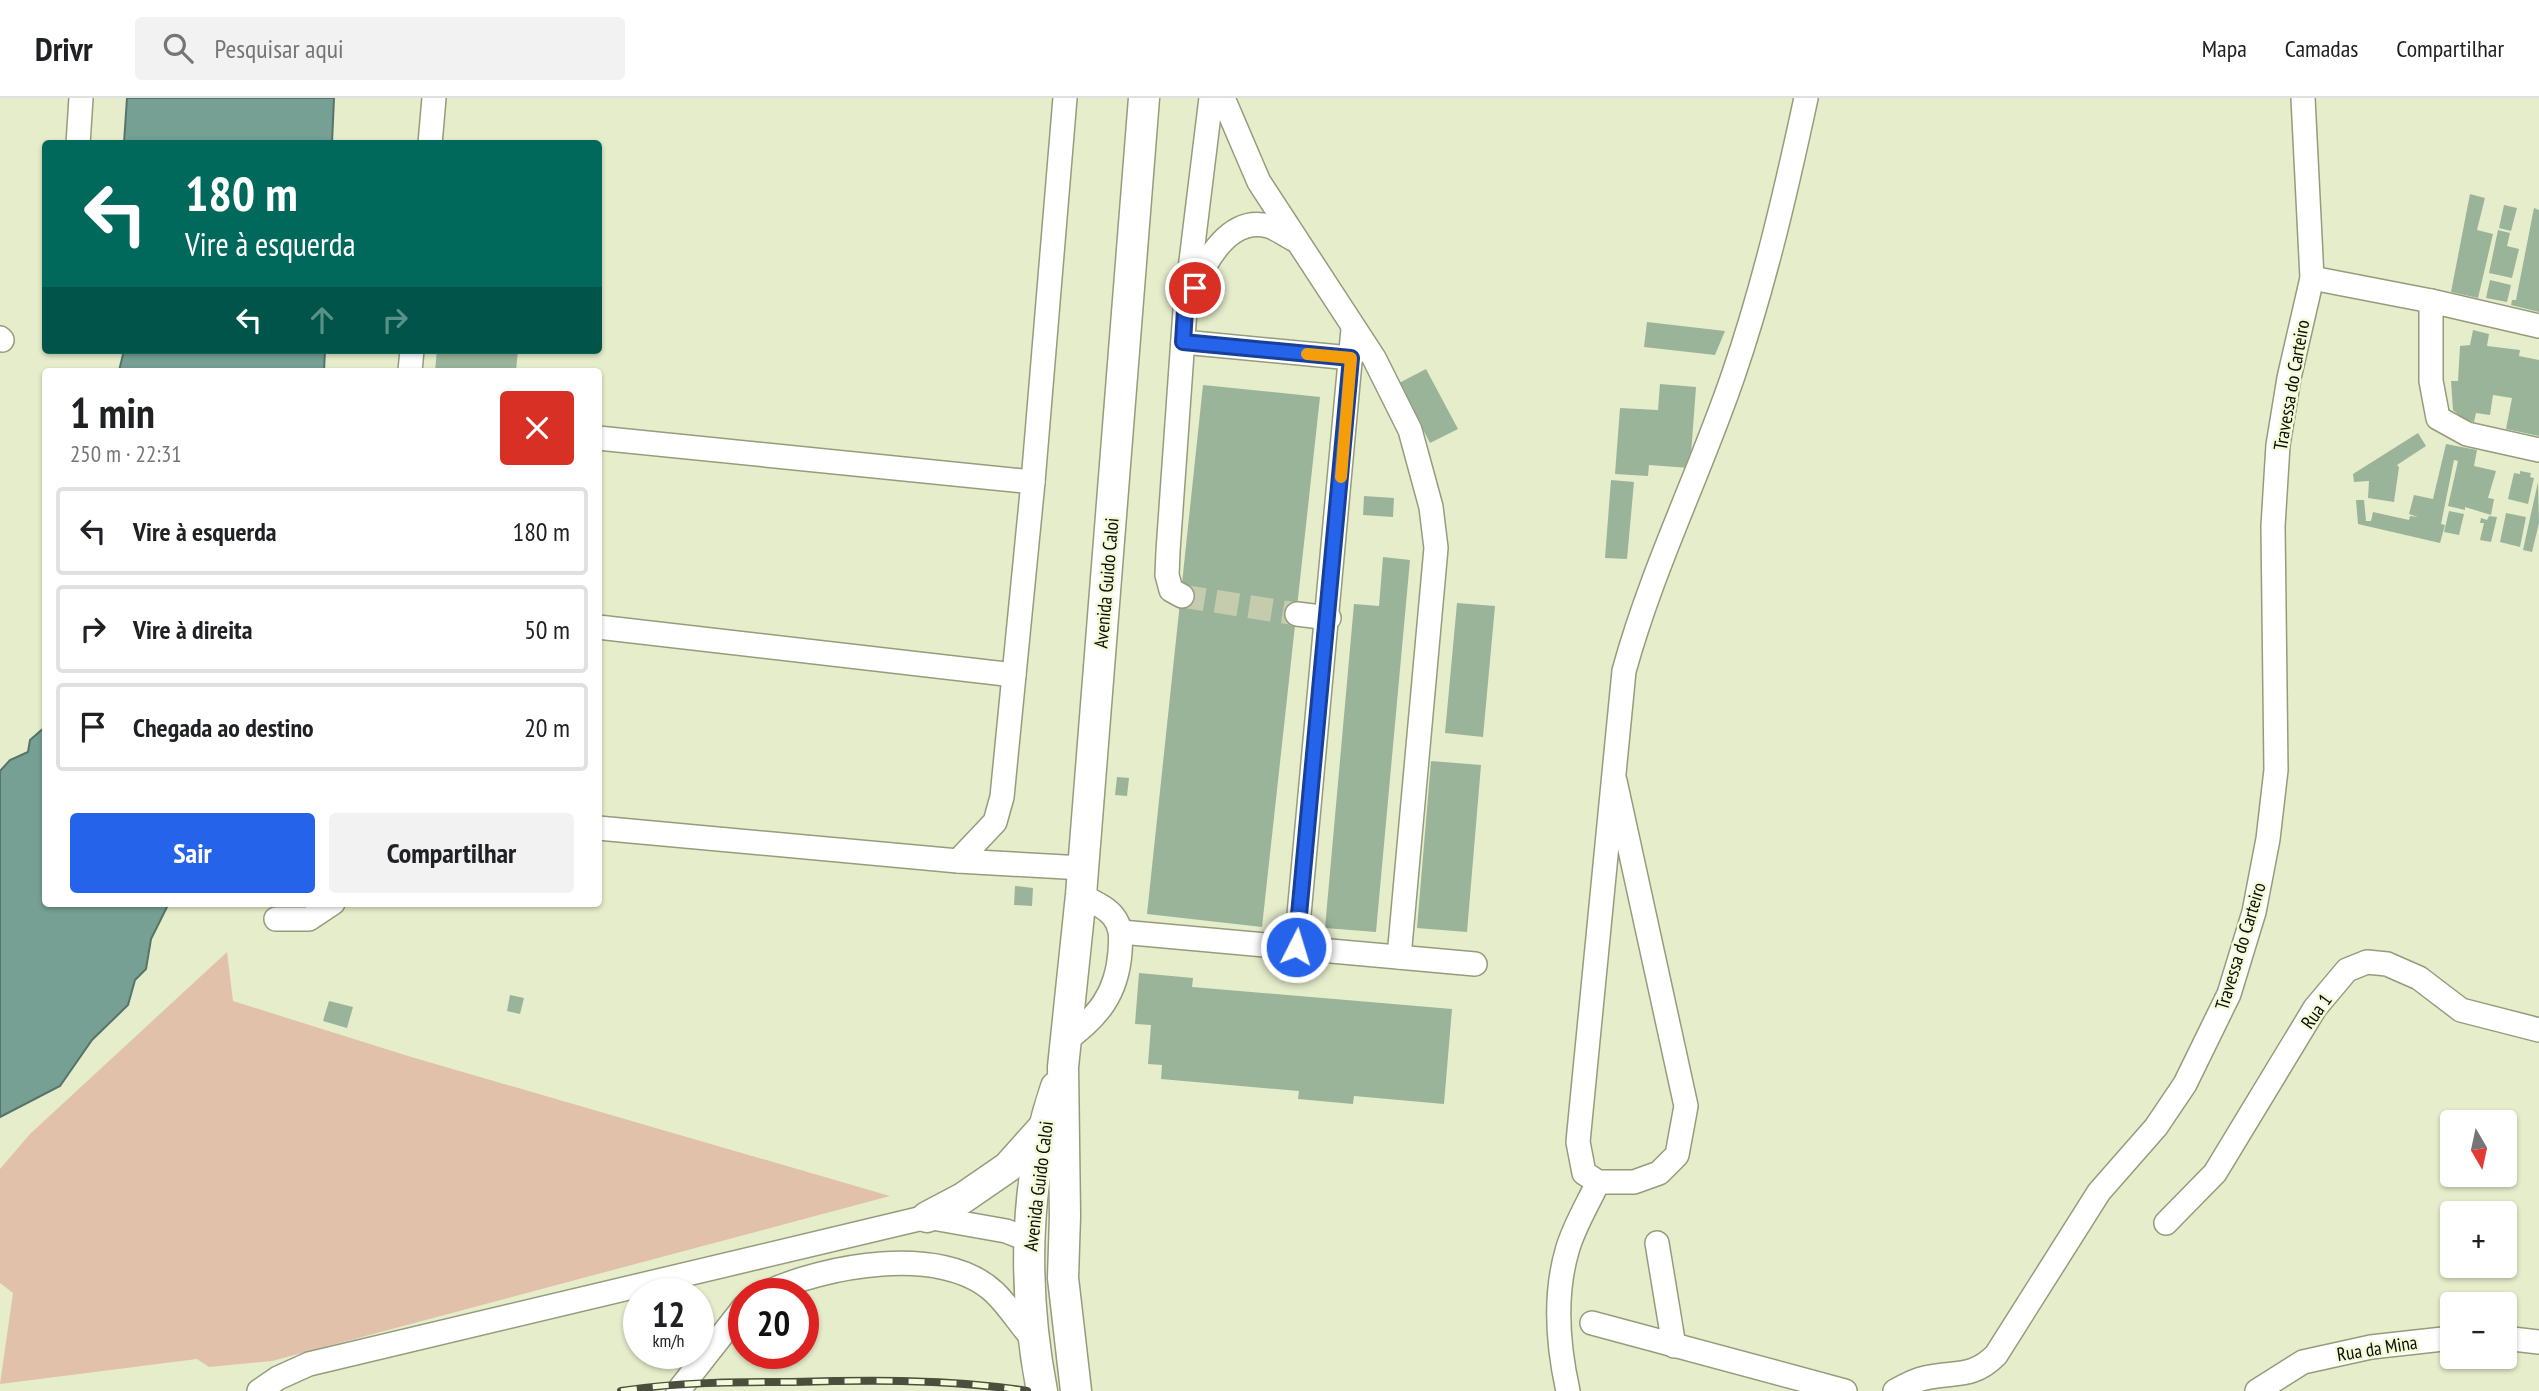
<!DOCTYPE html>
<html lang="pt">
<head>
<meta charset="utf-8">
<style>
	:root { --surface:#fff; --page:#f2f2f2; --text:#202124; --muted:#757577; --line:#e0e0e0; --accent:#2563eb }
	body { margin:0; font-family:"PT Sans Narrow",sans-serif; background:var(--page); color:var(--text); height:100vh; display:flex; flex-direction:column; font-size:26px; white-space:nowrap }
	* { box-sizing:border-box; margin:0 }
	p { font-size:23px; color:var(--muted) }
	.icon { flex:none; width:38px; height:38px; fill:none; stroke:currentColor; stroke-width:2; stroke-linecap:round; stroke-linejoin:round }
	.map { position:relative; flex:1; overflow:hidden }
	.drawer { position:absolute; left:42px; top:270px; width:560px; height:539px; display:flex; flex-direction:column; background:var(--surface); border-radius:7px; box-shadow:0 2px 5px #0004 }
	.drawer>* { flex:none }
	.guide { position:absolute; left:42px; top:42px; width:560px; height:214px; border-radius:7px; box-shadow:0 2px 5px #0004; background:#00695c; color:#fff; overflow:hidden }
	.needle { width:46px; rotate:171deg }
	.fabs { position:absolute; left:2440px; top:1012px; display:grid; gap:14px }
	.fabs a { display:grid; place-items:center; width:77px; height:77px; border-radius:7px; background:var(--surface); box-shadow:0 2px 5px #0004; font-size:35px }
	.speed { position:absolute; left:623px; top:1180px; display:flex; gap:14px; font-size:35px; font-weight:700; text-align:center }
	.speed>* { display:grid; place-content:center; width:91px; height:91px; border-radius:50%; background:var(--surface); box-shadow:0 2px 5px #0004; line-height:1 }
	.speed small { font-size:18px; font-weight:400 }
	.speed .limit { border:10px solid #d22; background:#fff; color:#111 }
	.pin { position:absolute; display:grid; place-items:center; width:60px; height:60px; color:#fff; margin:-30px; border:4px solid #fff; border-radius:50%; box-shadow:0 2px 7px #0007 }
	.me { position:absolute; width:77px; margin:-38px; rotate:5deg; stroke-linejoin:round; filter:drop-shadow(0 0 5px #0008) }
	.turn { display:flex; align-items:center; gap:24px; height:147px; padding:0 28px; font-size:32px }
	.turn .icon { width:91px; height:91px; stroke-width:2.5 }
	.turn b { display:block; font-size:49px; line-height:60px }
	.lanes { display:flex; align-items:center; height:66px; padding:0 28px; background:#0003; justify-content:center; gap:35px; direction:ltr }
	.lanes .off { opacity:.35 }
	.round { display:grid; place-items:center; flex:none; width:74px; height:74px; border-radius:7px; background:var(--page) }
	.overview { display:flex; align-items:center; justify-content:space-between; height:119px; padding:0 28px }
	h1 { font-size:42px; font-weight:700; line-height:52px }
	.action { display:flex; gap:14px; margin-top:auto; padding:14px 28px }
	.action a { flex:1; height:80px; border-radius:7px; background:var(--accent); color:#fff; font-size:28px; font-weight:700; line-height:80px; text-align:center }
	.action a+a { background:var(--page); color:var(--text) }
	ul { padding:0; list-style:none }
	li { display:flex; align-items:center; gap:21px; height:88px; margin:0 14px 10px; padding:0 14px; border:4px solid var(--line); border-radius:7px }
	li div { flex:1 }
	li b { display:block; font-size:26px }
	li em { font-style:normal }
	header { display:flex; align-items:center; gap:42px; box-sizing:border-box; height:98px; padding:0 35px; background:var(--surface); border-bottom:2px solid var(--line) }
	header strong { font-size:33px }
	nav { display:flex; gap:38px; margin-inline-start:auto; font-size:24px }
	.search { width:490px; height:63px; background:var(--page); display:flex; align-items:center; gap:18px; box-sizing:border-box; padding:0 24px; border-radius:7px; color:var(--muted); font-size:26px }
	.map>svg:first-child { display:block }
	.green { fill:#e1c1aa }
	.water { fill:#76a094; stroke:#567469; stroke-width:2 }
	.building { fill:#9ab49a }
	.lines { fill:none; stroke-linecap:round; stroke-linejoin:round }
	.minor-tunnel { stroke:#c5cbad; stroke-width:23; stroke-dasharray:23 11; stroke-linecap:butt }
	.minor-casing { stroke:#959c7c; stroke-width:26 }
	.major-casing { stroke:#959c7c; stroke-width:33 }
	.minor { stroke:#fff; stroke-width:23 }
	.major { stroke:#fff; stroke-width:30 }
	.rail-casing { stroke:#4a4e3d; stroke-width:8 }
	.rail { stroke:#f3fad8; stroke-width:5; stroke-dasharray:16; stroke-linecap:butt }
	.route-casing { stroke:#184099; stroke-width:18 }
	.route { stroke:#2563eb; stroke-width:12 }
	.slow { stroke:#f59e0b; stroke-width:12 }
	.labels { text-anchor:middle; stroke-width:5; stroke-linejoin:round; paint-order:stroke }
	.street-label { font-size:19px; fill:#0b0d04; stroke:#f3fad8 }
</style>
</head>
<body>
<header>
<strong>Drivr</strong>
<div class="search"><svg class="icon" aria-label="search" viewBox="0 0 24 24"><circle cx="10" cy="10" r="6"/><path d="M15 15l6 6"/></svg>Pesquisar aqui</div>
<nav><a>Mapa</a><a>Camadas</a><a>Compartilhar</a></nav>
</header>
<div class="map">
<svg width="2539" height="1293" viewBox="0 0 2539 1293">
	<rect width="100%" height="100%" fill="#e6edcb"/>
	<path class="green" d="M227,854L233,903L408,958L890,1098L272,1263L209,1269L197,1261L0,1286L13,1195L0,1185V1071L30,1036Z"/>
	<g class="water">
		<path d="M127,0H334L332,45H124Z"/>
		<path d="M124,252H325L324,273H119Z"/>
		<path d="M45,629L46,805H169L151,841L146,871L135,882L128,907L92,942L60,988L0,1019V673L10,662L28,654L30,642Z"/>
	</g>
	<g class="building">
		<path d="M2470,96L2485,100L2477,132L2493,136L2478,200L2451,194Z"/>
		<path d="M2504,107L2517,110L2511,133L2499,130Z"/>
		<path d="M2534,110L2539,112V214L2511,207L2512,202H2516Z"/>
		<path d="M2498,132L2510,135L2507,148L2519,151L2512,180L2489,175Z"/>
		<path d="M2490,182L2511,187L2507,204L2486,200Z"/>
		<path d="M1647,224L1725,233L1715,257L1644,249Z"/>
		<path d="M2473,232L2489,236L2487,248L2520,252L2519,258L2539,262V338L2506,331L2512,300L2493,297L2490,317L2476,315L2474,324L2465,322L2453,312L2451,283H2458L2460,248L2470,247Z"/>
		<path d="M437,252H518L516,273H435Z"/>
		<path d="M1426,271L1458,331L1430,345L1399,285Z"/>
		<path d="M1660,286L1696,289L1690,370L1649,367L1648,378L1615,376L1620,310L1658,312Z"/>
		<path d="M1203,287L1320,299L1262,829L1147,816Z"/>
		<path d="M2418,335L2426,348L2397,367L2399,369L2394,404L2368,400L2369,383L2354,384L2353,376Z"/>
		<path d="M2446,346L2477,352L2474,368L2496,373L2488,400L2494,401L2491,417L2465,409V412L2448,408L2458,363L2454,362L2441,426L2445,427L2440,445L2358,426L2356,402H2364L2366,423H2371L2373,414L2409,422L2410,418L2418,419L2409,416L2414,397L2433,401Z"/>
		<path d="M2520,373L2531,375L2530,379L2534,380L2528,406L2508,401L2514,375L2520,376Z"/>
		<path d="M1611,382L1634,384L1627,461L1605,460Z"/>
		<path d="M2538,384L2539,425L2532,454L2523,452Z"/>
		<path d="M1364,398L1394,400L1393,419L1363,417Z"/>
		<path d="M2449,413L2464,416L2459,437L2444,434Z"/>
		<path d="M2506,415L2526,419L2520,449L2500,444Z"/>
		<path d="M2489,418L2497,419L2491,444L2480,442L2484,425H2480L2481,420L2487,422Z"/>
		<path d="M1383,459L1410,462L1376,834L1325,830L1354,506L1379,508Z"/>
		<path d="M1457,505L1495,508L1483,639L1445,635Z"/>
		<path d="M1431,663L1481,667L1467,834L1417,830Z"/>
		<path d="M1117,679L1129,680L1127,698L1115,697Z"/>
		<path d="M1015,788L1033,790L1032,808L1014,807Z"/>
		<path d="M1139,875L1193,880L1192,889L1452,911L1444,1006L1354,998L1353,1006L1298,1001L1299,993L1161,981L1162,967L1148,966L1151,927L1135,926Z"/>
		<path d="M510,897L524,900L520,916L507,913Z"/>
		<path d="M329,903L353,909L347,930L323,923Z"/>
	</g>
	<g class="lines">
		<path class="minor-tunnel" d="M1182,498L1297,516"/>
		<defs>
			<g id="minor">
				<path d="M1223,0L1259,84L1374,260L1410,332L1431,409L1436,450L1399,859"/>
				<path d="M2303,0L2312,180L2431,203"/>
				<path d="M78,46L81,0"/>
				<path d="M430,46L434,0"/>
				<path d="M1194,190C1206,162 1230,118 1268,128C1276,130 1285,137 1293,141"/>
				<path d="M2539,228L2431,203V283L2438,320L2467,336L2539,352"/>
				<path d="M0,240L2,242"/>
				<path d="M1183,244L1351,260"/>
				<path d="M410,273L412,252"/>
				<path d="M598,340L1033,384"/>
				<path d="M1182,498L1171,492L1167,477L1168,453L1185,212L1211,0"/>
				<path d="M1297,516L1329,520"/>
				<path d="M598,529L1014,577"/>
				<path d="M1615,683L1686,1008L1677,1057L1659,1075L1634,1084H1598L1584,1075L1578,1044L1624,573C1652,471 1699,377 1733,278C1764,188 1786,93 1806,0"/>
				<path d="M598,730L958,763L1083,770"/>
				<path d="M958,763L995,724L1002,699L1033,384L1065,0"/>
				<path d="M276,821H309L333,805"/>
				<path d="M1121,834L1475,866"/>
				<path d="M1296,849L1353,231"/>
				<path d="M1065,943C1098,919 1117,896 1120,854C1121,840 1122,829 1113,818C1106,809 1091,803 1081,797"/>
				<path d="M2166,1125L2215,1075L2315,910L2347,872L2367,864L2387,866L2419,880L2461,912L2539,932"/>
				<path d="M1657,1145L1674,1248"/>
				<path d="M766,1195C823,1168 942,1145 994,1194C1008,1207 1019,1225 1032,1240"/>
				<path d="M1592,1225L1845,1293"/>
				<path d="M2504,1240L2539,1244"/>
				<path d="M259,1293L278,1280L309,1266L927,1119L1006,1133L1029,1142"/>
				<path d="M678,1293L744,1209"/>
				<path d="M1568,1293C1558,1248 1554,1198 1567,1153C1573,1130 1588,1106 1598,1084"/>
				<path d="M1895,1293C1904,1288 1915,1282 1925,1280C1955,1273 1972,1281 1996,1257L2099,1094L2156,1029L2185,986L2229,896L2254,814L2268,741L2276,672L2273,428L2278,347L2289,280L2312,180"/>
				<path d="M2257,1293L2303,1264L2371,1249L2452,1240"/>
			</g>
			<g id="major">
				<path d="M927,1119L963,1100L1008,1069L1042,1031"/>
				<path d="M1042,1293C1023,1194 1023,1085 1056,989"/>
				<path d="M1076,1293L1063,1180L1065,1118L1063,969L1081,797L1144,0"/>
			</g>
		</defs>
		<use href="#minor" class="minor-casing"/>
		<use href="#major" class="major-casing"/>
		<use href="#minor" class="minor"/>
		<use href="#major" class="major"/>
		<defs>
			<path id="rail" d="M621,1293C677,1284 735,1284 792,1284C869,1282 950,1281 1027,1293"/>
		</defs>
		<use href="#rail" class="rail-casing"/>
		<use href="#rail" class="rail"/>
	</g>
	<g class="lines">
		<defs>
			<path id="route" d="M1195,190L1185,212L1183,244L1351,260L1296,849"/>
		</defs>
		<use href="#route" class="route-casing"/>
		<use href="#route" class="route"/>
		<path class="slow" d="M1307,256L1351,260L1341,379"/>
	</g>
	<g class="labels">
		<g class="street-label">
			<text transform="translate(2291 287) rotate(-80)" y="7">Travessa do Carteiro</text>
			<text transform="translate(1106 485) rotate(-85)" y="7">Avenida Guido Caloi</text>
			<text transform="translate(2240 848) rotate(-73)" y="7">Travessa do Carteiro</text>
			<text transform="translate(2316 913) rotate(-54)" y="7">Rua 1</text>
			<text transform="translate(1038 1088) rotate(-83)" y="7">Avenida Guido Caloi</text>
			<text transform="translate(2377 1250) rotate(-9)" y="7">Rua da Mina</text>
		</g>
	</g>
</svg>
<div class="fabs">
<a><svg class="needle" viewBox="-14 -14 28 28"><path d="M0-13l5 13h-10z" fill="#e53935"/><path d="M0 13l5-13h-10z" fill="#757577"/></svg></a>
<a>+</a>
<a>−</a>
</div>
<div class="speed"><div>12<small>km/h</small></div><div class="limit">20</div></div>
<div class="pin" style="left:1195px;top:190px;background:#d93025"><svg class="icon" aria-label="arrive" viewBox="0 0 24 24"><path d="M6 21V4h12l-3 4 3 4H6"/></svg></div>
<svg class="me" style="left:1296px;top:849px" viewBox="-20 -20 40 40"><circle r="17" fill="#2563eb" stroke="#fff" stroke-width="3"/><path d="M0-11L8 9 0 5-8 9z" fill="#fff"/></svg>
<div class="guide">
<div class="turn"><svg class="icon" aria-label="left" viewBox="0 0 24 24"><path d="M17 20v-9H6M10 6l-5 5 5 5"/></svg><div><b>180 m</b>Vire à esquerda</div></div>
<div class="lanes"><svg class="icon" aria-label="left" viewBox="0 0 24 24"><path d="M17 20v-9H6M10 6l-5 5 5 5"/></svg><svg class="icon off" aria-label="ahead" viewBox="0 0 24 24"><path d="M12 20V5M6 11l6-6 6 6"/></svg><svg class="icon off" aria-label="right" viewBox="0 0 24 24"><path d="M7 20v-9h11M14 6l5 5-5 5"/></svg></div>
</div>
<section class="drawer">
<div class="overview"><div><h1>1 min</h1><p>250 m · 22:31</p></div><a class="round" style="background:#d93025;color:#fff"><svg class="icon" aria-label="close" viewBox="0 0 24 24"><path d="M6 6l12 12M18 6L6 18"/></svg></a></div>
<ul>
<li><svg class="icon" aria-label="left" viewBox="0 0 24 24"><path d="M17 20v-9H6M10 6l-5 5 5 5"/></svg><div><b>Vire à esquerda</b></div><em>180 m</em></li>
<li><svg class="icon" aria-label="right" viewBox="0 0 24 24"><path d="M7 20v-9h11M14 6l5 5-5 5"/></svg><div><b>Vire à direita</b></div><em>50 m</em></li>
<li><svg class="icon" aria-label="arrive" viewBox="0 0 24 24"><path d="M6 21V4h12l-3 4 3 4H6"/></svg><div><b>Chegada ao destino</b></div><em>20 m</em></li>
</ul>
<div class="action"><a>Sair</a><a>Compartilhar</a></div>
</section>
</div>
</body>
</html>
